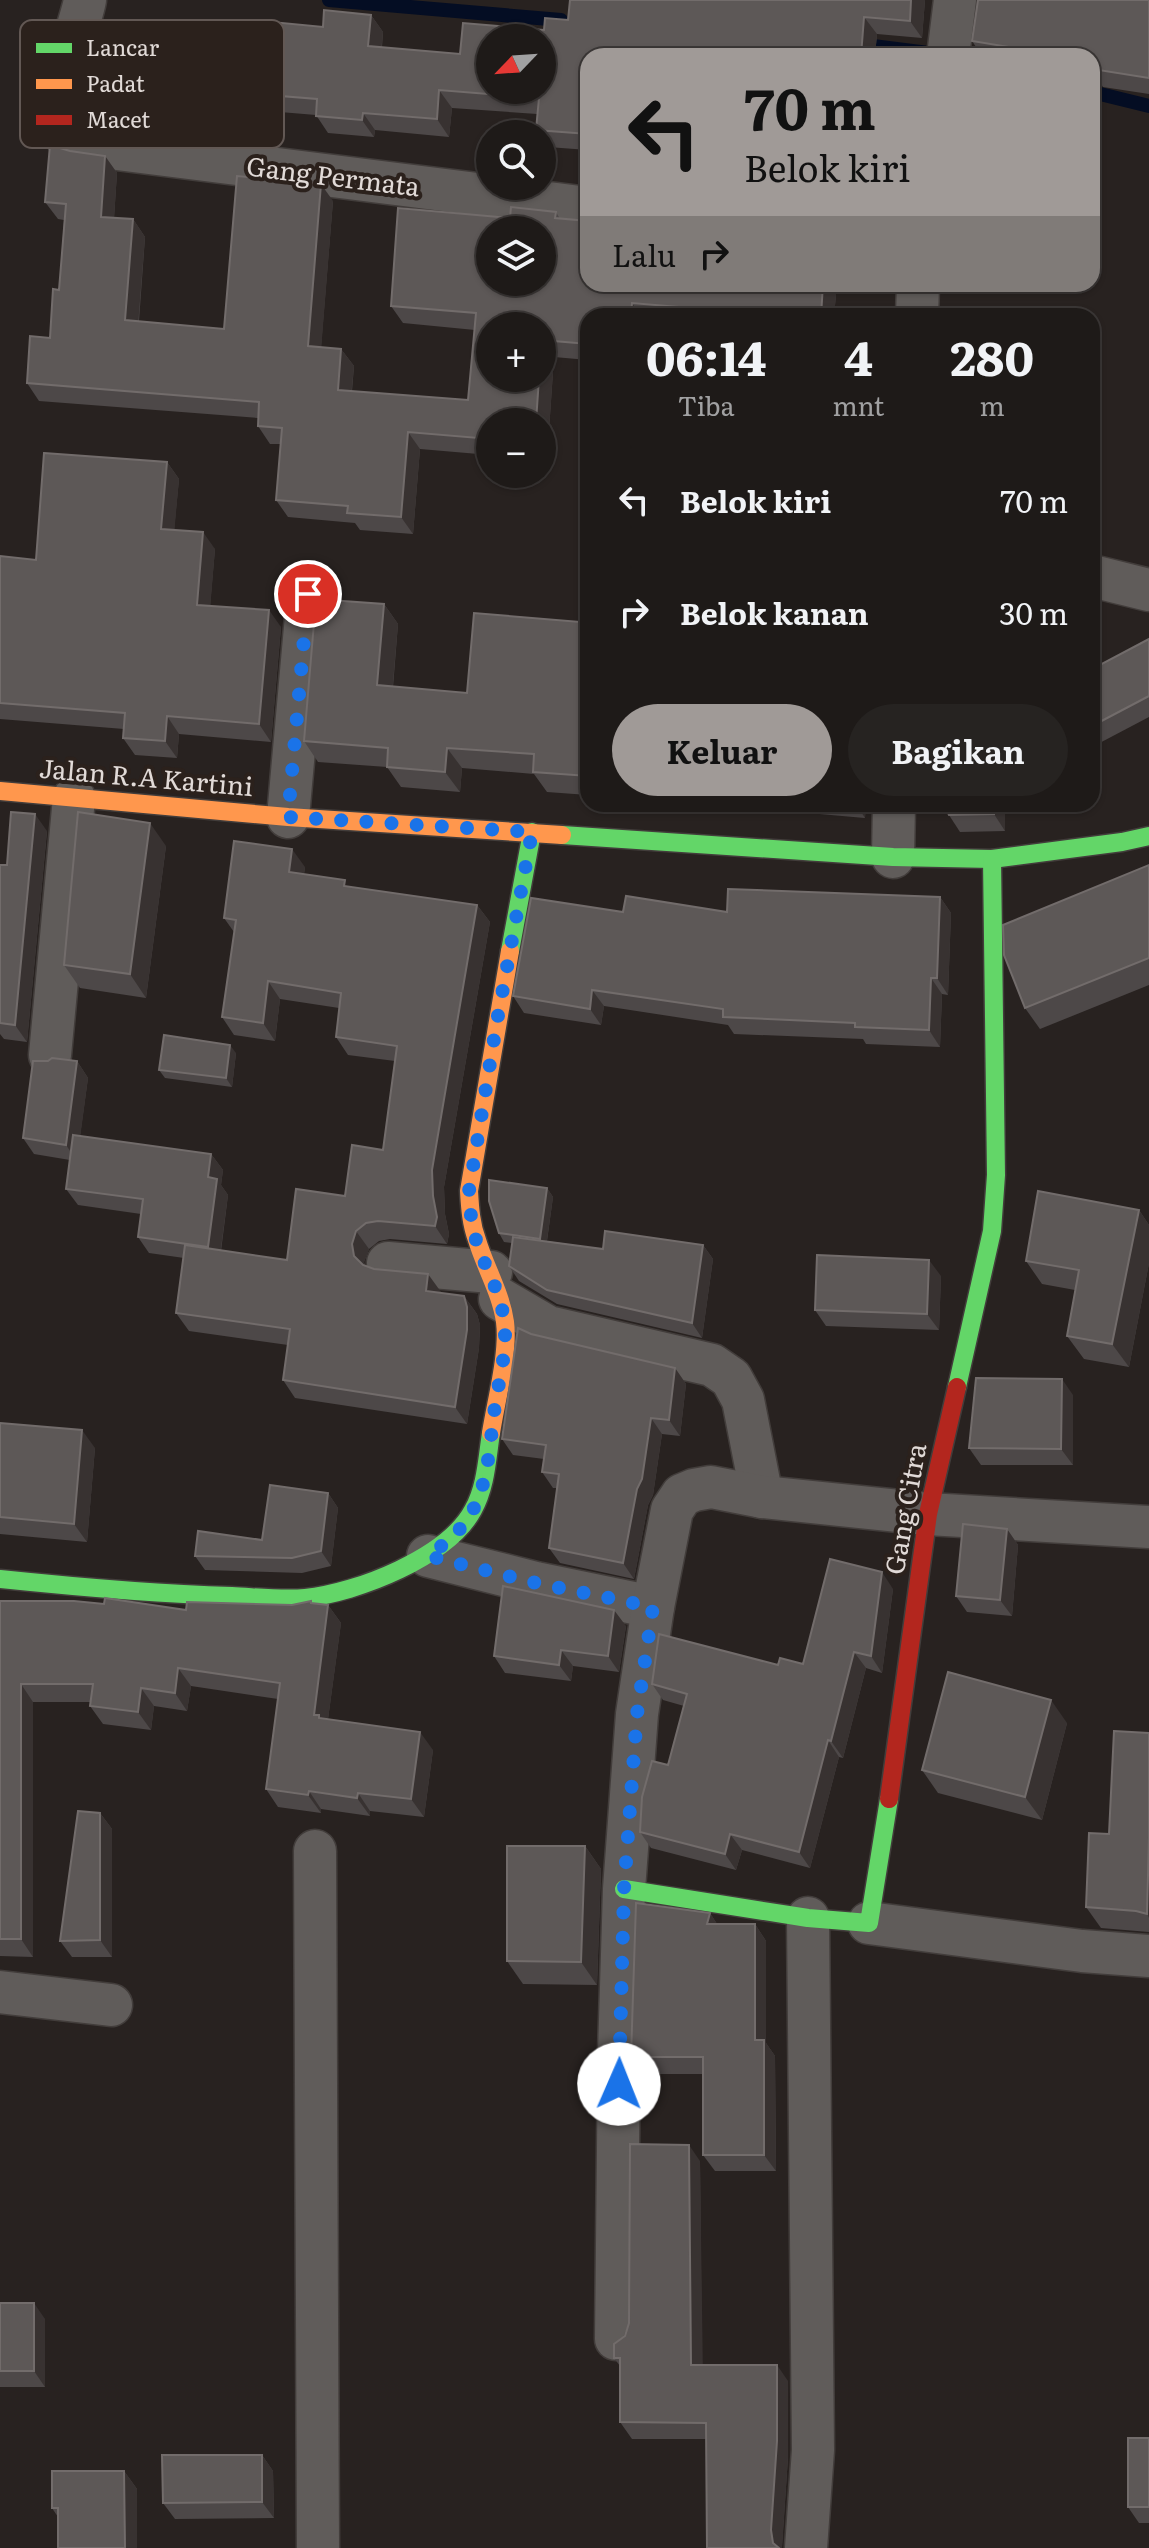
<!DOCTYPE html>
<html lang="id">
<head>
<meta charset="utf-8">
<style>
	:root { --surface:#1e1a18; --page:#262321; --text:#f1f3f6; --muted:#a1a1a2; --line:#3c3837; --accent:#a09a97 }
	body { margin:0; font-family:Literata,serif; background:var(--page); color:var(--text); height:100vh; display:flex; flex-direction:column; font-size:30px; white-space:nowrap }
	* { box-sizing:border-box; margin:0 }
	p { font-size:26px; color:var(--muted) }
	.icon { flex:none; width:44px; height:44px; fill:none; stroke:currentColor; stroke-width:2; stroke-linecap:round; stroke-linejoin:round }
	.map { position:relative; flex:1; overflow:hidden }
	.details { position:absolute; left:580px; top:308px; width:520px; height:504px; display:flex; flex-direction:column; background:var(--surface); border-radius:24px; box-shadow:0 2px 6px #0004,0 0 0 2px var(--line) }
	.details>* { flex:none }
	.top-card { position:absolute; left:580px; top:48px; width:520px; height:244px; border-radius:24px; box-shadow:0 2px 6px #0004,0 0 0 2px var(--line); background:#a09a97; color:#111; overflow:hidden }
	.needle { width:52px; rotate:245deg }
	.buttons { position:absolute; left:476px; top:24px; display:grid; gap:16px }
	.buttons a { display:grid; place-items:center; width:80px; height:80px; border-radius:50%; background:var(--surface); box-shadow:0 2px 6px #0004,0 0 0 2px var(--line); font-size:40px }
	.pin { position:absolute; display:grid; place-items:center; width:68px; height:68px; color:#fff; margin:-34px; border:4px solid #fff; border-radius:50%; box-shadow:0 2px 8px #0007 }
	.me { position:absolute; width:88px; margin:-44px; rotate:1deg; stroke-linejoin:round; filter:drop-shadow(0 0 6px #0008) }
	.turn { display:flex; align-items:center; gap:28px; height:168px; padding:0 32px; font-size:36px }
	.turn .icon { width:104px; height:104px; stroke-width:2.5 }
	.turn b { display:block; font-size:56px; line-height:68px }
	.then { display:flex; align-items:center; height:76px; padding:0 32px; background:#0003; gap:16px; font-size:30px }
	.eta { display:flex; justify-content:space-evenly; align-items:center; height:136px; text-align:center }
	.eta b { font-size:48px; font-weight:700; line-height:56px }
	.cta { display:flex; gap:16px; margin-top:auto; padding:16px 32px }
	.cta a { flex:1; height:92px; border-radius:48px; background:var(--accent); color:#111; font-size:32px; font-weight:700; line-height:92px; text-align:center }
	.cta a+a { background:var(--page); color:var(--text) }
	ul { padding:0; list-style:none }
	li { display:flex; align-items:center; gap:24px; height:112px; padding:0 32px }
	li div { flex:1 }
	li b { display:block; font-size:30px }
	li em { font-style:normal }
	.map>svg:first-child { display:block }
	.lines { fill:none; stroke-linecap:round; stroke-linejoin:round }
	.stream { stroke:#040d23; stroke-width:14 }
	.street-casing { stroke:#423d3b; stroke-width:45 }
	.fast-casing { stroke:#423d3b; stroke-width:21 }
	.slow-casing { stroke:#423d3b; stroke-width:21 }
	.jam-casing { stroke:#423d3b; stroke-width:21 }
	.street { stroke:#605c5a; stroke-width:42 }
	.fast { stroke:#63d668; stroke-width:18 }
	.slow { stroke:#ff974d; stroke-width:18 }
	.jam { stroke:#b3261e; stroke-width:18 }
	.wall { fill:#4d4848 }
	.shaded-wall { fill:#383231 }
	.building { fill:#5d5857; stroke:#726c6b; stroke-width:2; fill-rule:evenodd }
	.route { stroke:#1a73e8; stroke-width:14; stroke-dasharray:0 25.2 }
	.labels { text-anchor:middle; stroke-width:8; stroke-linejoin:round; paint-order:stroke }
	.street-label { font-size:26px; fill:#e1dad7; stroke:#2b211c }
	.key { fill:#2b211c; stroke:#625854; stroke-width:2 }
	.key-label { font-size:22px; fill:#e1dad7 }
</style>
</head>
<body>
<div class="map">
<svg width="1149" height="2548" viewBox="0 0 1149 2548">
	<rect width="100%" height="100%" fill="#282220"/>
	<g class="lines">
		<g class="stream">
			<path d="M329,0L561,20"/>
			<path d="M857,44L944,55"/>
			<path d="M1092,92L1149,106"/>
		</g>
		<defs>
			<g id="street">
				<path d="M85,0C80,29 42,116 68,138C71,141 80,143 85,145L588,208"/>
				<path d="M948,56L955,0"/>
				<path d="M917,316L918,284"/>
				<path d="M1092,576L1149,590"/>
				<path d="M288,817L308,594"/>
				<path d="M893,857L894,804"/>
				<path d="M50,1055L74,798"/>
				<path d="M388,1263L491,1272"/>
				<path d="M500,1299L548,1327L712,1365L731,1378L743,1400L762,1497"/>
				<path d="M428,1556L536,1583L653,1607"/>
				<path d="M315,1851L318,2548"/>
				<path d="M869,1923L1082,1951L1149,1956"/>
				<path d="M0,1992L111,2005"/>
				<path d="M616,2339L619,2052L624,1889L637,1714L653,1607L672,1510L682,1495L694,1490L711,1487L762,1497L928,1514L1149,1527"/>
				<path d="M806,2548L813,2450L808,1918"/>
			</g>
			<g id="fast">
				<path d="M562,835L893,857L992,859L1122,842L1149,836"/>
				<path d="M510,951L532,832"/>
				<path d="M957,1387L992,1231L996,1175L992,859"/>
				<path d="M0,1579C77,1587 154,1594 232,1596C255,1597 281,1600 305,1598C357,1593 448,1557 473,1510C486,1487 487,1459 491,1433"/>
				<path d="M624,1889L808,1918L869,1923L889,1799"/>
			</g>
			<g id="slow">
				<path d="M0,791L288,817L562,835"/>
				<path d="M491,1433C496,1401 509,1353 505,1322C501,1293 485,1267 477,1240C471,1224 470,1208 469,1191L510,951"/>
			</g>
			<path id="jam" d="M889,1799L928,1514L957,1387"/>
		</defs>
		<use href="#street" class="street-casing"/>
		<use href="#fast" class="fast-casing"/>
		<use href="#slow" class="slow-casing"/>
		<use href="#jam" class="jam-casing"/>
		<use href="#street" class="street"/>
		<use href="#fast" class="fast"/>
		<use href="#slow" class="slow"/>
		<use href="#jam" class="jam"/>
	</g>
	<g class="wall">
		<path d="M570,0H925L922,38L877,34L875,56H588V150L548,147L542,138V134H539L536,130L537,114L452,108L449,137L375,130L374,137L328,133L316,115L268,111L256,94L323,27L371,15L383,32L382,47L460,54L544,30L568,20Z"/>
		<path d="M1149,0V94L1103,87L1096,77L1092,76V56H982L972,41Z"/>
		<path d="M136,36L147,53L146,128L85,120L73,103Z"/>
		<path d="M70,151L105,156L117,173L114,218L133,219L145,237L139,321L224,329L333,201L321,347L341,349L354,366L352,391L468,400L475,330L403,323L391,306L510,218L556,212L560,219L837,284L834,316H588V360L554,357L547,460H542V422H490V455L420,449L413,534L360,530L355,523L288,517L276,500L281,444H270L258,426V418L39,401L27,383L50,338L59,290L64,220L58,219L45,202Z"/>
		<path d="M167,462L179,479L174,530L215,549L210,606L281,627L271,742L179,734L177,758L135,755L123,738L124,729L0,719V556L36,560Z"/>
		<path d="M588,524V795L547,792L534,774L462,768L460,792L401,787L387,767L318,762L304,741L384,604L398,624L393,687L467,693L580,622Z"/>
		<path d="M1149,639V717L1092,747V669Z"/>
		<path d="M758,804H866L865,818L762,809Z"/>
		<path d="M944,804H1005V831L960,832L949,815Z"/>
		<path d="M47,831L27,1042L4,1039L0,1034V865H7Z"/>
		<path d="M166,846L146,998L80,988L64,965Z"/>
		<path d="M1149,865V985L1040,1029L1025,1008Z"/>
		<path d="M305,867L304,874L350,887L477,905L490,922L444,1187L445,1214L449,1234L447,1244L390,1239L379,1241L369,1249L364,1262L365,1266L441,1292V1293L464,1296L477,1314L480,1325L479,1348L467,1424L295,1398L283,1380L288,1345L189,1331L176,1313L184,1258L149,1253L138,1237L141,1214L78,1205L66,1189L70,1160L34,1154L23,1138L77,1061L88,1078L80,1136L211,1154L223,1170L221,1185L228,1195L221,1251L287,1260L345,1196L383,1150L395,1061L348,1055L336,1037L339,1008L280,999L275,1041L234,1035L222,1017L234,932L224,918Z"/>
		<path d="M940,897L951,913L948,995L942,994L940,1047L866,1044L863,1039L734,1034L728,1025L604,1006L601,1025L524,1013L513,996L623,912H727Z"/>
		<path d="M236,1053L232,1087L165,1078L159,1070Z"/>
		<path d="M547,1188L553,1197L547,1241L603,1249L703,1245L713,1259L702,1338L557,1304L519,1281L509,1266L512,1243L504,1242L499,1233Z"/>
		<path d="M1139,1210L1149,1225V1263L1129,1367L1084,1359L1067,1336L1075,1290L1042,1284L1026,1261Z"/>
		<path d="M941,1276L939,1330L826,1326L815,1310Z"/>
		<path d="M531,1334L675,1368L686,1384L680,1436L662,1434L653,1495L648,1505L634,1579L560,1563L549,1548L557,1488H553L542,1472L544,1459L513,1455L502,1439Z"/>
		<path d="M1073,1395V1465H981L969,1448Z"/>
		<path d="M0,1423L95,1448L87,1542L0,1534Z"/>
		<path d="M328,1493L338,1508L331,1566L302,1573L205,1570L195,1556L262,1540Z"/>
		<path d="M1007,1529L1018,1545L1012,1616L967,1612L956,1596Z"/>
		<path d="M893,1589L882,1673L866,1668L843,1758L839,1757L810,1868L742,1850L736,1870L651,1848L640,1832L668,1765L684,1706L663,1700L652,1684L778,1665L803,1664Z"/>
		<path d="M0,1601L104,1604L186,1610L313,1603L328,1605L341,1623L328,1719L433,1750L424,1817L370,1811V1816L321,1809V1813L278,1807L266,1789L278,1699L191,1686L187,1711L154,1706L151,1730L103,1724L90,1706L91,1702H33V1957L0,1956Z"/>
		<path d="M626,1626L619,1672L573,1666L571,1681L505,1673L494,1656Z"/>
		<path d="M1067,1723L1042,1820L938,1793L922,1770Z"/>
		<path d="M1149,1733V1932L1101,1928L1086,1907L1109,1834Z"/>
		<path d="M100,1813L112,1829V1957H72L60,1941Z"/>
		<path d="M585,1846L601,1869L597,1985L523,1984L507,1961Z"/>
		<path d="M710,1913L717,1924H755L766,1941V2043L775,2056L776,2171H715L703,2155V2074H643L631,2057Z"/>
		<path d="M700,2161L702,2365L788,2381V2457L782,2546L706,2439H632L620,2422V2366L614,2358Z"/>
		<path d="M0,2303L45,2319V2387H0Z"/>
		<path d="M1149,2438V2523H1139L1128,2507Z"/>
		<path d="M262,2455L273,2471L274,2518L175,2519L163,2503Z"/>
		<path d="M124,2471L137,2489L58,2517L52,2508Z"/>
	</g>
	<g class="shaded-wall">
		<path d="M911,0H925L922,38L910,21Z"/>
		<path d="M371,15L383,32L380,63L368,46Z"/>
		<path d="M864,17L877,34L875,56H861Z"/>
		<path d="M136,36L147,53L146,128L134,112Z"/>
		<path d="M439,90L452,108L449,137L437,119Z"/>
		<path d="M363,113L375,130L374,137L362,120Z"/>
		<path d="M105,156L117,173L113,234L101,217Z"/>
		<path d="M321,184L333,201L320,363L308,346Z"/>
		<path d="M133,219L145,237L137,338L125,320Z"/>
		<path d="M823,284H837L834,316H821Z"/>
		<path d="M632,303L641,316H631Z"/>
		<path d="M542,341L554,357L547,460L542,453V422H536L539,378H542Z"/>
		<path d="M341,349L354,366L350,407L338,390Z"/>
		<path d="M408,432L420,449L413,534L401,517Z"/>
		<path d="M167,462L179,479L173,546L161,529Z"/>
		<path d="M203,532L215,549L209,622L197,605Z"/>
		<path d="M384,604L398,624L391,706L377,685Z"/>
		<path d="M269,610L281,627L271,742L259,724Z"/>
		<path d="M167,716L179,734L177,758L165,741Z"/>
		<path d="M447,748L462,768L460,792L445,772Z"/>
		<path d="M856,804H866L865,818Z"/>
		<path d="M994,804H1005V831L994,814Z"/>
		<path d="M35,814L47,831L27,1042L15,1025Z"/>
		<path d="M150,823L166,846L146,998L130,974Z"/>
		<path d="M292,849L305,867L302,890L289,872Z"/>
		<path d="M940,897L951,913L948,995L937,978Z"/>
		<path d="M477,905L490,922L444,1187L445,1214L449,1234L447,1244L435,1226L432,1170Z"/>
		<path d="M931,978L942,994L940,1047L929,1030Z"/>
		<path d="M268,981L280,999L275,1041L263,1023Z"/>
		<path d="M592,990L604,1006L601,1025L590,1009Z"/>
		<path d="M230,1045L236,1053L232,1087L226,1078Z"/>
		<path d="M77,1061L88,1078L77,1161L66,1145Z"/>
		<path d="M211,1154L223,1170L221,1185L228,1195L219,1263L208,1247V1177Z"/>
		<path d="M547,1188L553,1197L546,1247L540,1239Z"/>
		<path d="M1139,1210L1149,1225V1263L1129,1367L1112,1344Z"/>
		<path d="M356,1231L369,1249L364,1262L367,1274L354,1256L352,1244Z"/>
		<path d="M703,1245L713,1259L702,1338L692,1323Z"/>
		<path d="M929,1260L941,1276L939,1330L927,1314Z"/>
		<path d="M428,1274L441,1292L439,1309L426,1291Z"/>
		<path d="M464,1296L477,1314L480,1325L479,1348L467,1424L455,1407Z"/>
		<path d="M675,1368L686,1384L680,1436L669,1420Z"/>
		<path d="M1062,1379L1073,1395V1465L1061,1449Z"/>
		<path d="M651,1418L662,1434L653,1495L648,1505L634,1579L623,1563Z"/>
		<path d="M82,1430L95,1448L87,1542L74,1524Z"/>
		<path d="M328,1493L338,1508L331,1566L321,1551Z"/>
		<path d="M1007,1529L1018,1545L1012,1616L1000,1600Z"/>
		<path d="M882,1572L893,1589L882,1673L871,1656Z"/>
		<path d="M328,1605L341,1623L327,1727L314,1715Z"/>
		<path d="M614,1610L626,1626L619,1672L608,1656Z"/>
		<path d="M561,1650L573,1666L571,1681L559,1665Z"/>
		<path d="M854,1652L866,1668L843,1758L831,1741Z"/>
		<path d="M178,1668L191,1686L187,1711L175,1693Z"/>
		<path d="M21,1684L33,1702V1957L21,1939Z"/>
		<path d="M141,1688L154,1706L151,1730L138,1712Z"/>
		<path d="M1051,1700L1067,1723L1042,1820L1025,1797Z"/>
		<path d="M420,1732L433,1750L424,1817L411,1799Z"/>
		<path d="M828,1740L839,1757L810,1868L799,1852Z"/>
		<path d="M309,1791L321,1809V1813L308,1795Z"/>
		<path d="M358,1793L370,1811V1816L357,1798Z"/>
		<path d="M100,1813L112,1829V1957L100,1940Z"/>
		<path d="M730,1834L742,1850L736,1870L725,1854Z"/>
		<path d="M1149,1837V1918L1147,1914Z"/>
		<path d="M585,1846L601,1869L597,1985L581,1962Z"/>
		<path d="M710,1913L721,1930L707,1924Z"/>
		<path d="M755,1924L766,1941V2043L775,2056L776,2171L764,2155L755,2040Z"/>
		<path d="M689,2145L700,2161L703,2381L691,2365Z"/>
		<path d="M34,2303L45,2319V2387L34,2371Z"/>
		<path d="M777,2365L788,2381V2457L782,2548H777L773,2543L771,2530Z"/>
		<path d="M262,2455L273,2471L274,2518L262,2502Z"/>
		<path d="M124,2471L137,2489V2548H125Z"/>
	</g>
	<g class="building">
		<path d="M570,0H911L910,21L864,17L861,56H588V134L536,130L539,98L439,90L437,119L363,113L362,120L316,116L317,99L256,94L262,21L323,27L324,10L371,15L368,46L460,54L463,23L544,30L545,18L568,20ZM490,38H542V90H490Z"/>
		<path d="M978,0H1149V78L1092,69V56H1065L972,41Z"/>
		<path d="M50,145L70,151L105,156L101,217L133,219L125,320L224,329L237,176L321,184L308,346L341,349L338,390L468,400L476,313L391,306L398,208L510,218L511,207L556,212L555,218L588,221V284H823L821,316H737L738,312L632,303L631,316H588V344L542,340V326H490V378H539L536,422H490V439L408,432L401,517L347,513L348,506L276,500L282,428L258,426L259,402L27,383L30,336L50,338L53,289L59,290L66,204L45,202ZM490,230H542V282H490Z"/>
		<path d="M44,453L167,462L161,529L203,532L197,605L269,610L259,724L167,716L165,741L123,738L125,713L0,703V556L36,560Z"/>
		<path d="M588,524V776L533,772L534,754L447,748L445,772L387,767L388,748L304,741L316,599L384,604L377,685L467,693L474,613L580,622Z"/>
		<path d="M1149,639V696L1092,726V669Z"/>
		<path d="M944,804H994V814L949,815Z"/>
		<path d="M11,812L35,814L15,1025L0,1023V865H7Z"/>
		<path d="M78,812L150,823L130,974L64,965Z"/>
		<path d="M234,841L292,849L289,872L345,880L344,886L477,905L432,1170L433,1196L437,1217L435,1226L378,1221L366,1223L356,1231L352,1244L354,1256L363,1265L374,1269L428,1274L426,1291L464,1296L467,1307V1330L455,1407L283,1380L290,1329L176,1313L185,1245L287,1260L296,1189L345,1196L352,1145L383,1150L397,1046L336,1037L341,993L268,981L263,1023L222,1017L236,920L224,918Z"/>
		<path d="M1149,865V958L1025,1008L1004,955L1003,925Z"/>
		<path d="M728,889L940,897L937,978H931L929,1030L855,1027V1023L723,1017V1009L592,990L590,1009L513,996L531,898L623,912L626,896L727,912Z"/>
		<path d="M164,1035L230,1045L226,1078L159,1070Z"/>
		<path d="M52,1058L77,1061L66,1145L23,1138L33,1061H48Z"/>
		<path d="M73,1135L211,1154L208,1177L217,1179L208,1247L138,1237L143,1199L66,1189Z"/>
		<path d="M489,1180L547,1188L540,1239L499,1233L489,1201Z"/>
		<path d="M1038,1191L1139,1210L1112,1344L1067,1336L1079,1270L1026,1261Z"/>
		<path d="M605,1231L703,1245L692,1323L547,1290L509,1266L513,1237L603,1249Z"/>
		<path d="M817,1255L929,1260L927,1314L815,1310Z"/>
		<path d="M518,1328L531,1334L675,1368L669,1420L651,1418L642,1479L637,1489L623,1563L549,1548L559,1474L542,1472L546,1445L502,1439Z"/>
		<path d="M976,1378L1062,1379L1061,1449L969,1448Z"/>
		<path d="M0,1423L82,1430L74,1524L0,1517Z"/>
		<path d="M270,1485L328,1493L321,1551L292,1558L195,1556L198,1531L262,1540Z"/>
		<path d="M963,1524L1007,1529L1000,1600L956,1596Z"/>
		<path d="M830,1559L882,1572L871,1656L854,1652L831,1741L828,1740L799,1852L730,1834L725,1854L640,1832L642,1797L652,1761L668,1765L687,1694L652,1684L659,1634L778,1665L780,1658L803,1664Z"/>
		<path d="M503,1586L614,1610L608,1656L561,1650L559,1665L494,1656Z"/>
		<path d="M105,1598L186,1610L187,1602L292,1605L311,1601V1603L328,1605L314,1715H319V1718L420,1732L411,1799L358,1793L357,1798L309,1791L308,1795L266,1789L280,1683L178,1668L175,1693L141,1688L138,1712L90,1706L93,1684H21V1939H0V1601H74L104,1604Z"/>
		<path d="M948,1672L1051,1700L1025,1797L922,1770Z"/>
		<path d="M1114,1731L1149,1733V1837L1147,1914L1136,1911L1086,1907L1089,1833L1109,1834Z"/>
		<path d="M78,1811L100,1813V1940L60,1941Z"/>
		<path d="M507,1846H585L581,1962L507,1961Z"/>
		<path d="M636,1903L710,1913L707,1924H755V2040H764V2155H703V2057H631Z"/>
		<path d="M630,2144L689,2145L691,2365H777V2441L771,2530L773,2543L779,2548H707L706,2423L620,2422V2358H614V2344L625,2336L629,2323Z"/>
		<rect x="0" y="2303" width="34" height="68"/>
		<rect x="1128" y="2438" width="21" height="69"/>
		<path d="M162,2455H262V2502L163,2503Z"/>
		<path d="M52,2471H124L125,2548H58V2508H52Z"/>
	</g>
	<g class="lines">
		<path class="route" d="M308,594L288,817L532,832L497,1021L469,1191C470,1208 471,1224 476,1240C484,1267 501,1291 504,1321C508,1349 499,1379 495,1406C490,1440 489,1478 474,1508C464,1529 446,1543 428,1556L536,1583L653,1607L637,1714L624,1889L619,2084"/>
	</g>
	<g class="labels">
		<g class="street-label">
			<text transform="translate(333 177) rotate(7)" y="9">Gang Permata</text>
			<text transform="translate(146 778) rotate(5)" y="9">Jalan R.A Kartini</text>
			<text transform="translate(906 1509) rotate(-80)" y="9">Gang Citra</text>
		</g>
	</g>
	<rect x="20" y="20" width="264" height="128" rx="12" class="key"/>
	<rect x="36" y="43" width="36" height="10" fill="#63d668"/>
	<rect x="36" y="79" width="36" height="10" fill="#ff974d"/>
	<rect x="36" y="115" width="36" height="10" fill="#b3261e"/>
	<g class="key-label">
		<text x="86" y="56">Lancar</text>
		<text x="86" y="92">Padat</text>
		<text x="86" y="128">Macet</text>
	</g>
</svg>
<div class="buttons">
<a><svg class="needle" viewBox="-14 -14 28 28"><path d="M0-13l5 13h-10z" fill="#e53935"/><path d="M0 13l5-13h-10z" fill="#a1a1a2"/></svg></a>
<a><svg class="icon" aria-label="search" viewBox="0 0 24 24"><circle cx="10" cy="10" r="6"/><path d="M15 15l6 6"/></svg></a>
<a><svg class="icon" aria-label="layers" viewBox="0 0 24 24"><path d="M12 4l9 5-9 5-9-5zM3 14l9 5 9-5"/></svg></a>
<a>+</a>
<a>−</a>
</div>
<div class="pin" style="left:308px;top:594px;background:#d93025"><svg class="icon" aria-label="arrive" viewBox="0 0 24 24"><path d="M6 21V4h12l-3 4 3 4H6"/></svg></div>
<svg class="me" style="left:619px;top:2084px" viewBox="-20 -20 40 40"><circle r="19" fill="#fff"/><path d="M0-13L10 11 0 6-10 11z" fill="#1a73e8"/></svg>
<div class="top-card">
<div class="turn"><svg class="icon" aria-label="left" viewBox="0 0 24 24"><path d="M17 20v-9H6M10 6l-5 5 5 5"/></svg><div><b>70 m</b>Belok kiri</div></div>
<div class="then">Lalu<svg class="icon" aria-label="right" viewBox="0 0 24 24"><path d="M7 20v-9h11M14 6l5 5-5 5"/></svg></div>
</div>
<section class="details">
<div class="eta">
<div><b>06:14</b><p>Tiba</p></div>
<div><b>4</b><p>mnt</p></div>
<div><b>280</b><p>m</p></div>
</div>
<ul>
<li><svg class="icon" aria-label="left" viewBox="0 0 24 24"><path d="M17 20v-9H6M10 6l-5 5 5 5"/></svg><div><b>Belok kiri</b></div><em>70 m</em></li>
<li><svg class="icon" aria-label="right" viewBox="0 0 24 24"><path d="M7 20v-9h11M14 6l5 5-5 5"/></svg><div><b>Belok kanan</b></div><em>30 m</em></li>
</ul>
<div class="cta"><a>Keluar</a><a>Bagikan</a></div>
</section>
</div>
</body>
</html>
